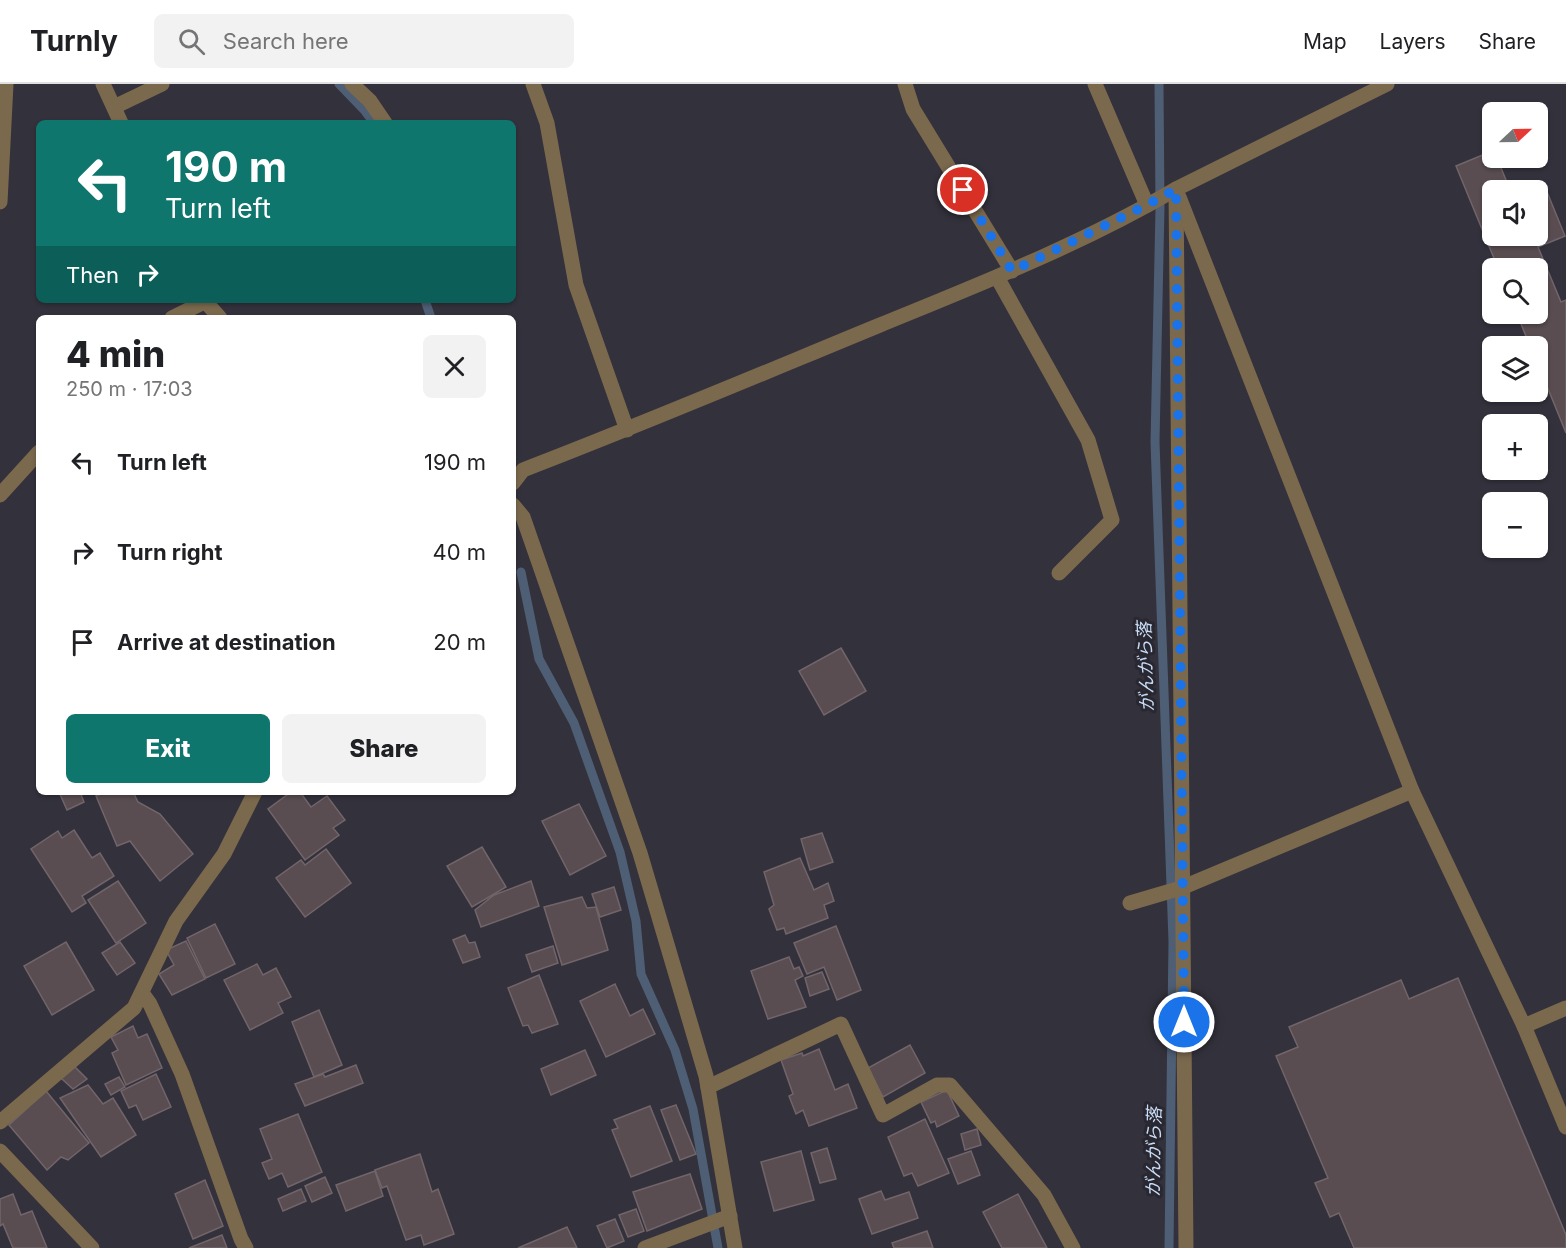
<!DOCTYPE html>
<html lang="en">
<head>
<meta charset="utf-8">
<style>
	:root { --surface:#fff; --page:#f2f2f2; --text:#202124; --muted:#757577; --line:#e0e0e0; --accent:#0f766e }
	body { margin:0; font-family:Inter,"Noto Sans JP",sans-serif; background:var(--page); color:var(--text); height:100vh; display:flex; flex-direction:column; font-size:22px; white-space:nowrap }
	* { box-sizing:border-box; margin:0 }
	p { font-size:20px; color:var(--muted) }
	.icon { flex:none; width:33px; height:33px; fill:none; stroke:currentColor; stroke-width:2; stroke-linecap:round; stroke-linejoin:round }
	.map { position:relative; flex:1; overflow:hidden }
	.sheet { position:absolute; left:36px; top:231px; width:480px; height:480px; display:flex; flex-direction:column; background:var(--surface); border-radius:9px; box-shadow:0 2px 4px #0004 }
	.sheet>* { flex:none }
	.banner { position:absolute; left:36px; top:36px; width:480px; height:183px; border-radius:9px; box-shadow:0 2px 4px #0004; background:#0f766e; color:#fff; overflow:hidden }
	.needle { width:39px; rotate:68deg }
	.fabs { position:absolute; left:1482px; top:18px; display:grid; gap:12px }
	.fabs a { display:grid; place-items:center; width:66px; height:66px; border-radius:9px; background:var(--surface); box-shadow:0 2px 4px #0004; font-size:30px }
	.pin { position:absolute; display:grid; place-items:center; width:51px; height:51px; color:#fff; margin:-26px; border:3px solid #fff; border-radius:50%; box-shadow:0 2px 6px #0007 }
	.me { position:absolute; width:66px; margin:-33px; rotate:0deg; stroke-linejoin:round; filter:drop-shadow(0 0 4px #0008) }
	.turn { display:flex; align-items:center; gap:21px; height:126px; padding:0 30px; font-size:27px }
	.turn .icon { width:78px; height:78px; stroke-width:2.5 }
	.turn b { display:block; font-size:42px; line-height:51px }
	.then { display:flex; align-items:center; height:57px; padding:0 30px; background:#0003; gap:12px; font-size:22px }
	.round { display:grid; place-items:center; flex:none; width:63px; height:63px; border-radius:9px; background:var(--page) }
	.summary { display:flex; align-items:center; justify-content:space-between; height:102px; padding:0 30px }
	h1 { font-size:36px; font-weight:800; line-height:45px }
	.button { display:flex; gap:12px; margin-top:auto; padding:12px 30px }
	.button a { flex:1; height:69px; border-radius:9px; background:var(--accent); color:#fff; font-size:24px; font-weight:800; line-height:69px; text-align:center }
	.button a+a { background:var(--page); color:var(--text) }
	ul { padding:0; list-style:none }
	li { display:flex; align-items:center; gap:18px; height:90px; padding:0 30px }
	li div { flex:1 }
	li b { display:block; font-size:22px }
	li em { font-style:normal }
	header { display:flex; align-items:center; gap:36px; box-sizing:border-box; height:84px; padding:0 30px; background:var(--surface); border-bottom:2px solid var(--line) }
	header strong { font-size:28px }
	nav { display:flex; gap:33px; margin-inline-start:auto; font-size:21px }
	.search { width:420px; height:54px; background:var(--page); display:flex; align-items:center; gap:15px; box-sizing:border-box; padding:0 21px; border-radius:9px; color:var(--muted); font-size:22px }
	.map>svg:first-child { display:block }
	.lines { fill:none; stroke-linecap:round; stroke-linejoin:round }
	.stream { stroke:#4e5e74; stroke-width:9 }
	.building { fill:#594d51; stroke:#71656a; stroke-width:1.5 }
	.minor { stroke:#7b694e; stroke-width:15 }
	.route { stroke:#1a73e8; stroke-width:10; stroke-dasharray:0 18 }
	.labels { text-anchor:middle; stroke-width:6; stroke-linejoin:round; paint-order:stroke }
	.water-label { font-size:18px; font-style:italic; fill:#c8dcf7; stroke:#292730 }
</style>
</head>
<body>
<header>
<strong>Turnly</strong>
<div class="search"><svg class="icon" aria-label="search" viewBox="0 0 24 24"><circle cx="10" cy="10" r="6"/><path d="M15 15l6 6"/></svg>Search here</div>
<nav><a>Map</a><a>Layers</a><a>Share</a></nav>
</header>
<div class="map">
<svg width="1566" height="1164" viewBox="0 0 1566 1164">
	<rect width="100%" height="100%" fill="#33313b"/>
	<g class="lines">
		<g class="stream">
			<path d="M339,0L365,27L374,39"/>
			<path d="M1159,0L1160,124L1155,358L1173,857L1169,1164"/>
			<path d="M425,216L431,234"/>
			<path d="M521,488L539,575L574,639L620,768L636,837L641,890L675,966L693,1025L718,1164"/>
		</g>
	</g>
	<g class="building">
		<path d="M1492,67V74H1497L1510,106H1492V152H1538L1537,106L1545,103L1565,152L1538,163L1561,218L1566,216V349L1538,280V262H1530L1517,230H1538V184H1498L1456,82Z"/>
		<path d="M841,564L866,607L824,631L799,587Z"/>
		<path d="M59,708H80L84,718L67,726Z"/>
		<path d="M106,708H133L138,718L160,730L193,770L160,797L130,757L117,762L96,712Z"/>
		<path d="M291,708H300L311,723L327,712L345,736L333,744L339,751L305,776L268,725Z"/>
		<path d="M579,720L606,772L570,791L542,737Z"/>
		<path d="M74,746L92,774L100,769L114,792L82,812L86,819L72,828L31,765L58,747L62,754Z"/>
		<path d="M822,749L833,778L810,786L801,755Z"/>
		<path d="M482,763L506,803L472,823L447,782Z"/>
		<path d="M326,765L351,799L305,833L276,794L301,776L305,781Z"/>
		<path d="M800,774L814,806L828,799L834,817L824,821L828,834L786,850L784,844L777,846L769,825L774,821L764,788Z"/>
		<path d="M118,797L146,839L116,859L88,816Z"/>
		<path d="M531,797L539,822L481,843L475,826L494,811Z"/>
		<path d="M614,803L621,826L600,833L592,810Z"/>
		<path d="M582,813L587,824L596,823L608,866L562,881L544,823Z"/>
		<path d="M215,840L235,880L206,894L187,854Z"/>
		<path d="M836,842L861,906L837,916L824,883L807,890L794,859Z"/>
		<path d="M465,851L469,859L475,858L480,873L463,879L453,856Z"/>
		<path d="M186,857L205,895L172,911L159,890L174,881L166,866Z"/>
		<path d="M66,858L94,906L52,931L24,882Z"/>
		<path d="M120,858L135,879L117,891L102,869Z"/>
		<path d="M553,862L558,879L532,888L526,871Z"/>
		<path d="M789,873L794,885L799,883L803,892L795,896L806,923L768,935L751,887Z"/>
		<path d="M257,880L263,891L276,884L291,913L278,919L283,929L250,946L224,896Z"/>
		<path d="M822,888L829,905L810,912L805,894Z"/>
		<path d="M539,891L558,940L532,949L528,941L523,942L508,904Z"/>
		<path d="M1458,894L1566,1151V1164H1354L1339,1129L1330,1133L1315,1099L1328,1094L1276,972L1298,963L1289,943L1401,896L1409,915Z"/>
		<path d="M615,900L630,932L643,925L655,950L606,973L580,917Z"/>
		<path d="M319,926L342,981L314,993L292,938Z"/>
		<path d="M133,942L138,954L147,950L162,984L126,1001L112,969L118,966L111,953Z"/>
		<path d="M910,961L925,989L883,1013L868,984Z"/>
		<path d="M819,965L835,1006L848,1000L857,1024L809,1042L803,1026L796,1030L789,1012L793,1010L781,976L802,969L803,972Z"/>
		<path d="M585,966L596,991L551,1011L541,985Z"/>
		<path d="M356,981L363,999L305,1022L295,1000L323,990L325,993Z"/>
		<path d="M75,983L87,995L73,1005L61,994Z"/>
		<path d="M156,990L171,1023L143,1036L136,1021L129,1024L121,1007Z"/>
		<path d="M119,993L125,1003L111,1011L105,1000Z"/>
		<path d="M88,1001L103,1020L113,1014L136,1051L101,1073L60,1014Z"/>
		<path d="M947,1006L959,1032L937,1043L935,1037L931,1039L921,1018Z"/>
		<path d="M46,1007L89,1059L68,1076L61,1073L47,1086L9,1041Z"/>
		<path d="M676,1021L696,1070L680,1076L661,1026Z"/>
		<path d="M650,1022L672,1077L631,1093L612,1046L618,1044L614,1036Z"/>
		<path d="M298,1030L322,1088L288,1103L282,1089L269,1095L262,1079L272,1075L260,1045Z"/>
		<path d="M925,1035L949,1089L918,1102L912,1089L904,1092L888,1053Z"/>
		<path d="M977,1045L981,1061L965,1066L961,1050Z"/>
		<path d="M827,1064L836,1095L820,1099L811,1069Z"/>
		<path d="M801,1067L814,1116L774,1127L761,1078Z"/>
		<path d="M971,1067L980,1091L958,1100L948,1075Z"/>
		<path d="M420,1070L432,1108L438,1105L454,1150L424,1161L421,1151L406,1156L387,1102L382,1104L375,1086Z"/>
		<path d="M375,1087L383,1112L346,1127L336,1101Z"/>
		<path d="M690,1090L702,1125L647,1147L633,1108Z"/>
		<path d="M325,1093L332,1109L312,1118L305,1102Z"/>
		<path d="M205,1096L223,1142L193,1155L175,1110Z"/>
		<path d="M301,1105L306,1117L283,1127L278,1115Z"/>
		<path d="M881,1107L885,1116L909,1108L918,1134L872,1150L859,1115Z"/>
		<path d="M13,1110L21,1131L32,1127L47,1164H13L3,1140L0,1142V1115Z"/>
		<path d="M1018,1110L1047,1164H1002L983,1128Z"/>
		<path d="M636,1125L644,1147L628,1153L619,1131Z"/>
		<path d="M615,1135L624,1157L607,1164L597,1142Z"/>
		<path d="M567,1143L577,1164H518Z"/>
		<path d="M927,1147L933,1164H894L892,1159Z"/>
		<path d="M222,1151L227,1164H189Z"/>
	</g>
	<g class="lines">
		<g class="minor">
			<path d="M103,0L121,39"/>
			<path d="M352,0L370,17L385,39"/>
			<path d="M533,0L547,39L576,201L627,346"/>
			<path d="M905,0L913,25L1012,187"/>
			<path d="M1095,0L1147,121"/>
			<path d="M114,23L162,0"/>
			<path d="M1176,105L1186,1164"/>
			<path d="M1179,113L1412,707L1524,942L1566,1043"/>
			<path d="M0,118L6,0"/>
			<path d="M997,193L1088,356L1112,436L1059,489"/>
			<path d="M204,216L220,234"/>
			<path d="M172,234L204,218"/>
			<path d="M513,399L523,386C643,340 761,290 880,241C980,200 1082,160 1176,105L1387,0"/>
			<path d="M0,411L39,368"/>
			<path d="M513,421L523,433L640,769L706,992L735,1164"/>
			<path d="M1130,819L1181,804L1412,707"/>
			<path d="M142,909L150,920L182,990L241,1155L246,1164"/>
			<path d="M1524,942L1566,924"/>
			<path d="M708,1003L841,940L883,1031L937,1001H950L1044,1111L1073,1164"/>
			<path d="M0,1038L134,924L176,837L224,770L255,708"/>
			<path d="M0,1067L92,1164"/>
			<path d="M645,1164L730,1132"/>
		</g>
	</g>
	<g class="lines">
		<path class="route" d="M963,106L1012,187L1147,121L1176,105L1184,938"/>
	</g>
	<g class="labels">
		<g class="water-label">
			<text transform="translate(1146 583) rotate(-92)" y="6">がんがら落</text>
			<text transform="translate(1154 1068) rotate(-89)" y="6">がんがら落</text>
		</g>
	</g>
</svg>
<div class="fabs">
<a><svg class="needle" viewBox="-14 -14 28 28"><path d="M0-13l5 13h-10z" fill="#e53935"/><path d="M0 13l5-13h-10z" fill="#757577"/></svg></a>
<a><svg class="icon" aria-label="sound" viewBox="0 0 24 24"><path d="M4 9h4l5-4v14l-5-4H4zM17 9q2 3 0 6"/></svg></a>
<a><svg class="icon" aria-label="search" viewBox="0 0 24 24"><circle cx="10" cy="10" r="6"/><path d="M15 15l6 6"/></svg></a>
<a><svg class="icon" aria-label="layers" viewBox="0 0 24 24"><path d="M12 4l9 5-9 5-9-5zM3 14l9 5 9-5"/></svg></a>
<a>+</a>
<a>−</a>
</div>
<div class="pin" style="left:963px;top:106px;background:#d93025"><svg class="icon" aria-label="arrive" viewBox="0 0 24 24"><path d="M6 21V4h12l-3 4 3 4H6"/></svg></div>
<svg class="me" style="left:1184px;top:938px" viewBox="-20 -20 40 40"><circle r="17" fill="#1a73e8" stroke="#fff" stroke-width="3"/><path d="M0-11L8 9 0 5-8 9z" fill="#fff"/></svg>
<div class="banner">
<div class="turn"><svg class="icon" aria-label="left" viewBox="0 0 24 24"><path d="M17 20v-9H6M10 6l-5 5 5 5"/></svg><div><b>190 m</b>Turn left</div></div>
<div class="then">Then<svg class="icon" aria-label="right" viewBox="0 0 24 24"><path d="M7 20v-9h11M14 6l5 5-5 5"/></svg></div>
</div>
<section class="sheet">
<div class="summary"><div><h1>4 min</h1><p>250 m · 17:03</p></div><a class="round"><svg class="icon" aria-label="close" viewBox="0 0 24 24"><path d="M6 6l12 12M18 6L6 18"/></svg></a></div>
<ul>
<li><svg class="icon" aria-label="left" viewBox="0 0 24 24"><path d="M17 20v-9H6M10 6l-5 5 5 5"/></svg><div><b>Turn left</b></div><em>190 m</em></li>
<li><svg class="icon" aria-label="right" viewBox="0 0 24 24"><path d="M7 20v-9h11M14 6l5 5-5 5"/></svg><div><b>Turn right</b></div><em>40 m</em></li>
<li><svg class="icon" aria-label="arrive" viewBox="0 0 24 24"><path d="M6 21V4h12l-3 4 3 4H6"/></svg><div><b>Arrive at destination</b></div><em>20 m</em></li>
</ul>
<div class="button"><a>Exit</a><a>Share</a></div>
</section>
</div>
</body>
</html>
